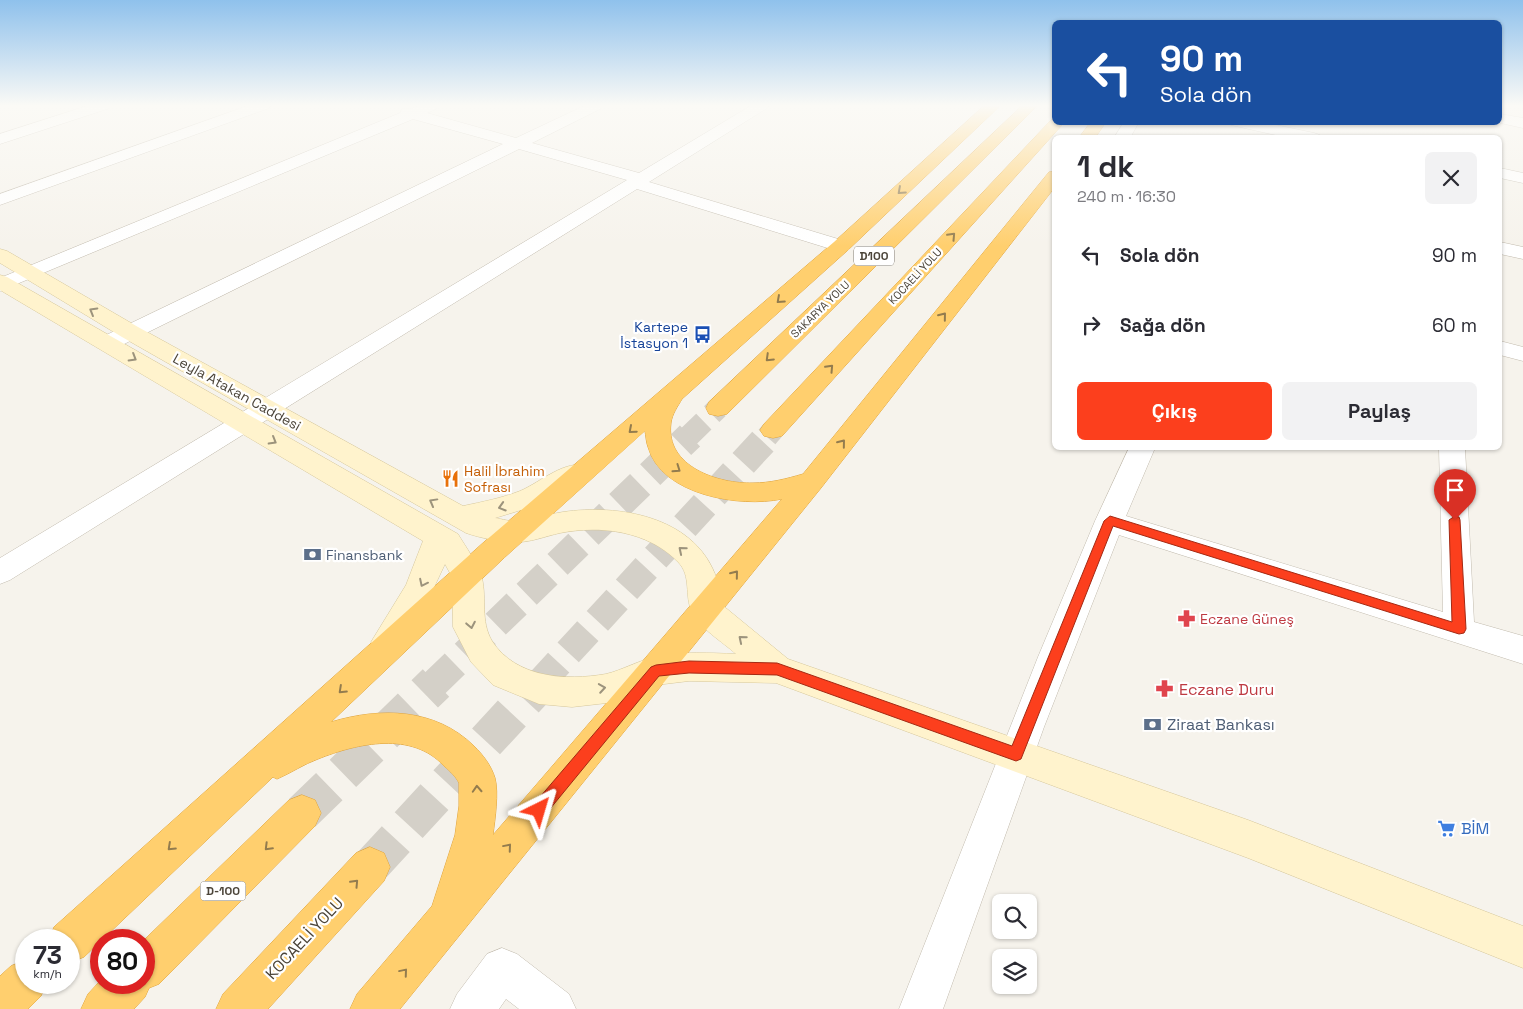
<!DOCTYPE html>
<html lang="tr">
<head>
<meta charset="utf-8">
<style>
	:root { --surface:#fff; --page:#f2f2f3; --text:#2b2b33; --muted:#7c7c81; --accent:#fc3f1d }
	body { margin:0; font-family:"Space Grotesk",sans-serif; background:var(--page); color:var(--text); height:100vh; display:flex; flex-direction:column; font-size:19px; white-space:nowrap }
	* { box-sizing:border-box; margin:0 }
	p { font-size:16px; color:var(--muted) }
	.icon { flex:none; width:28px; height:28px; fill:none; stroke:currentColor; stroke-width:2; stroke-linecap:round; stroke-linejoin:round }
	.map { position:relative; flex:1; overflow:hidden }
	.sheet { position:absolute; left:1052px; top:135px; width:450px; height:315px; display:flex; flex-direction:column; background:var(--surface); border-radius:8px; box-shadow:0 1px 4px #0004 }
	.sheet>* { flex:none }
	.top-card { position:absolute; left:1052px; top:20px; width:450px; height:105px; border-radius:8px; box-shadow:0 1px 4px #0004; background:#1a4fa0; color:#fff; overflow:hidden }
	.buttons { position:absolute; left:992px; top:894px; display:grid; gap:10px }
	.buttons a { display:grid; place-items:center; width:45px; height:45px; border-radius:8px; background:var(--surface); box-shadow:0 1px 4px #0004; font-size:25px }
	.speed { position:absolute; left:15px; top:929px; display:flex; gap:10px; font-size:25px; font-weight:700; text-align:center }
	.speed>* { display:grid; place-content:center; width:65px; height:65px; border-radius:50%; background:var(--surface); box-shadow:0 1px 4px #0004; line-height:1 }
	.speed small { font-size:12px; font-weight:400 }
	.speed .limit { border:8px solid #d22; background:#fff; color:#111 }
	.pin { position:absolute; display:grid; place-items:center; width:42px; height:42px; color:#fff; margin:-51px -21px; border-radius:50% 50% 50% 0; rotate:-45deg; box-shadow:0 0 5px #0007 }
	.pin .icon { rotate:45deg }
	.me { position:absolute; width:55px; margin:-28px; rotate:40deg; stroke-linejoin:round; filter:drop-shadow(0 0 4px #0008) }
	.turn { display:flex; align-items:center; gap:18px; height:105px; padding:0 25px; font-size:22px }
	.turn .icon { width:65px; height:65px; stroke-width:2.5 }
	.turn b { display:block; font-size:35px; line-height:42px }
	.round { display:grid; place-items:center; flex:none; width:52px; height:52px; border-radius:8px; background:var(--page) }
	.overview { display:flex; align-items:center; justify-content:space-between; height:85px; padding:0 25px }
	h1 { font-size:30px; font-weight:600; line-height:38px }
	.button { display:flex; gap:10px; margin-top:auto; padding:10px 25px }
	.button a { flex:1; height:58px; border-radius:8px; background:var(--accent); color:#fff; font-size:20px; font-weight:600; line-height:58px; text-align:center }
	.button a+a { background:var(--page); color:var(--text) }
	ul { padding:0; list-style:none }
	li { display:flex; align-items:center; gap:15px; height:70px; padding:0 25px }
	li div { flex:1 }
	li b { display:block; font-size:19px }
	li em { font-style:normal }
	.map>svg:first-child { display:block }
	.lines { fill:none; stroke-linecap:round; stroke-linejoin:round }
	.highway-tunnel-far2 { stroke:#d4d0c8; stroke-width:22; stroke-dasharray:22 11; stroke-linecap:butt }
	.highway-tunnel-far1 { stroke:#d4d0c8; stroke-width:29; stroke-dasharray:29 14; stroke-linecap:butt }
	.highway-tunnel { stroke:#d4d0c8; stroke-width:38; stroke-dasharray:38 19; stroke-linecap:butt }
	.street-casing { stroke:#c2bbae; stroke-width:1 }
	.secondary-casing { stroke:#d6c79b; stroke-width:1 }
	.highway-casing { stroke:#e0a43c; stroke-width:1 }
	.street { fill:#fff; fill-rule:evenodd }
	.secondary { fill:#fff3cd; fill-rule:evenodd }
	.highway { fill:#ffcf6e; fill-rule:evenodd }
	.oneway { stroke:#937c4e }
	.oneway2 { stroke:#9c937c }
	.route { fill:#fc3f1d; stroke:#a42913 }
	.labels { text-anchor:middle; stroke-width:4.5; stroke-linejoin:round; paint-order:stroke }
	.far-street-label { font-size:11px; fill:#4b4439; stroke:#fff }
	.shield { fill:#fff; stroke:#817c74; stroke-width:1 }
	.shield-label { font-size:12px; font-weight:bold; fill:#4b4439 }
	.transit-label { font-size:14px; fill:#164399; stroke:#fff; text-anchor:end }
	.street-label { font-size:14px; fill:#4b4439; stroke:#fff }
	.food-label { font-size:14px; fill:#c56008; stroke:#fff; text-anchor:start }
	.service-label { font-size:14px; fill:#4e5e75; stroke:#fff; text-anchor:start }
	.health-label { font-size:14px; fill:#be3a42; stroke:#fff; text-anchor:start }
	.near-health-label { font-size:16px; fill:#be3a42; stroke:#fff; text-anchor:start }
	.near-service-label { font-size:16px; fill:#4e5e75; stroke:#fff; text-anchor:start }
	.near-shop-label { font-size:16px; fill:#366cbe; stroke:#fff; text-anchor:start }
	.near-street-label { font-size:16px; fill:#4b4439; stroke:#fff }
</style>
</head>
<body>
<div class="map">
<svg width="1523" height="1009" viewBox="0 0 1523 1009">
	<rect width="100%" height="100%" fill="#f6f3ec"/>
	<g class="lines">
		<g class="highway-tunnel-far2">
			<path d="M688,437L718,408"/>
			<path d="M767,437L773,430"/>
		</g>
		<g class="highway-tunnel-far1">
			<path d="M434,684L690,436"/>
			<path d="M539,684L768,436"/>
		</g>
		<g class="highway-tunnel">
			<path d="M302,813L436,683"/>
			<path d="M370,867L540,683"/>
		</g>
		<defs>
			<g id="street">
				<path d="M90,105H112L110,108L0,144V134Z"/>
				<path d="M250,105H271L269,108L0,205V194Z"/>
				<path d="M420,105H440L438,108L427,113L516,138L586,105H604L602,108L532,143L639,173L752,105H769L767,108L649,182L848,242L851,246L848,250L841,252L834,250L637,189L10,580L0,584V558L627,180L519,149L116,348L108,350L100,348L97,343L100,338L503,144L413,119L0,291V278L400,113L402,109H411Z"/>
				<path d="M1500,114L1523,118V128L1496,122H1500Z"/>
				<path d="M1124,122H1139L1130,138H1114Z"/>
				<path d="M1229,122H1261L1314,133L1320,135L1322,138H1289L1231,125Z"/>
				<path d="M1500,168L1523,173V183L1500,178Z"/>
				<path d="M1500,242L1523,247V259L1500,254Z"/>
				<path d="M1500,341L1523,347V361L1500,355Z"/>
				<path d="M1129,448H1155L1126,516L1443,612L1439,448H1465L1474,622L1523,636V664L1119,535L1044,727L943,1009H899L1038,657L1095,521Z"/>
				<path d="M502,948L517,954L569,994L576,1009H519L506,999L499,1009H450L457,994L487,954Z"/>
			</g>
			<path id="secondary" d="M0,249L7,251L138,327L463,506C482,502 502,498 520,491C541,482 565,459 588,466L592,472L588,478L541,504L495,518C502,519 511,522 518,521C533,519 548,514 563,512C618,504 692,516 715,574C719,583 719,595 721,604L788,659L1248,820L1523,926V968L1248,858L776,683L689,681L656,685L607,703L572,707L539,704L527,699L493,685L471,662L453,627L452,577L445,564L422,613L398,651L387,655L376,651L371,642L406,585L423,541L0,290V275L7,277L458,534C465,546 479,565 482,578C487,600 480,620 492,641C516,678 566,681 606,674C623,670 639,660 656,657C683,651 710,653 736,654C724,643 698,627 692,612C684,596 692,576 678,562C648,531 601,525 560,533C546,536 529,543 515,542C499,542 481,538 466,533L122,337L0,263Z"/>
			<g id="highway">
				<path d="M985,105H1001L848,250L682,399C678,406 672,414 671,423C665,467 719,484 753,483C770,483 786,479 803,474L1049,172L1055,171V187L821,488L400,1009H350L357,994L432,906L455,835L459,806V783C456,777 450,771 444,766C412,731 358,743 318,759C304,764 291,773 277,779L273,777L84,957L69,963V940H49L54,927L484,542L834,242ZM645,431C646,436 646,442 648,447C661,495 740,508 782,499L493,835C495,819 499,793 495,778C491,765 483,755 474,746C435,708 381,707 331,722L504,558Z"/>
				<path d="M1023,105H1038L727,414L718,416L709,414L706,408L709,402Z"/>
				<path d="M1055,118V122H1064L1062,125L782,436L773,438L764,436L760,430L764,424L1052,119Z"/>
				<path d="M1091,122H1106L1095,138H1079Z"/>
				<path d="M302,795L315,800L321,813L315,826L159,984L149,988L145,997L134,1009H81L88,994L101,980V982H144V940L289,800Z"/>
				<path d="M370,847L384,853L390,867L384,881L268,1009H216L223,994L356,853Z"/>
				<path d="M26,960V982H47L41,996L28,1009H0V976L11,966Z"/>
			</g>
		</defs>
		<use href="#street" class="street-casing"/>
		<use href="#secondary" class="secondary-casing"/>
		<use href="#highway" class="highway-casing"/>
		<use href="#street" class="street"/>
		<use href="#secondary" class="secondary"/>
		<use href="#highway" class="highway"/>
	</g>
	<defs><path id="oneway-chevron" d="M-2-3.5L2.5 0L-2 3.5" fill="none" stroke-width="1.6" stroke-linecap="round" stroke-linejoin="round" transform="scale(1.25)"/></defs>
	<g class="oneway">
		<use href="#oneway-chevron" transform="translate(901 191) rotate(138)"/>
		<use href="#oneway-chevron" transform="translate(952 236) rotate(-47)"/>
		<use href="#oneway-chevron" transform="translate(780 300) rotate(138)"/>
		<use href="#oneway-chevron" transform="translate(943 316) rotate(-51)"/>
		<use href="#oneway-chevron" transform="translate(769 358) rotate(136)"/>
		<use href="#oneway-chevron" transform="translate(830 368) rotate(-47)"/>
		<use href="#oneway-chevron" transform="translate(632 430) rotate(139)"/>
		<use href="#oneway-chevron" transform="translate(842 443) rotate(-51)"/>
		<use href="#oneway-chevron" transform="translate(677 469) rotate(35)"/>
		<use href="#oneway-chevron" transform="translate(735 574) rotate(-51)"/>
		<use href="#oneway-chevron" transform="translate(342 690) rotate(137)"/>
		<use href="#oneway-chevron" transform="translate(477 789) rotate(-93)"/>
		<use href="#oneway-chevron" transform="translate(171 847) rotate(137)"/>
		<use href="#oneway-chevron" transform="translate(268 847) rotate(135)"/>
		<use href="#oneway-chevron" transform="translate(508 847) rotate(-50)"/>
		<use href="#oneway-chevron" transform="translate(355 883) rotate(-47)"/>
		<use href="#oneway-chevron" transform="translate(404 972) rotate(-50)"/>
	</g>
	<g class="oneway2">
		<use href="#oneway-chevron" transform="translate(93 311) rotate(-150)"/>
		<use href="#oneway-chevron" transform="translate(133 358) rotate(31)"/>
		<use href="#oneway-chevron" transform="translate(273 441) rotate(30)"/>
		<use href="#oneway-chevron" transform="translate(433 502) rotate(-151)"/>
		<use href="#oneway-chevron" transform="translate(502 507) rotate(163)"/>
		<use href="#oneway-chevron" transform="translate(682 550) rotate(-140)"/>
		<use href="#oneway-chevron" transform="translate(423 583) rotate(116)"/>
		<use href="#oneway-chevron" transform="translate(471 625) rotate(79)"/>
		<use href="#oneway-chevron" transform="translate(742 639) rotate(-140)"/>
		<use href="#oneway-chevron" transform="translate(602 688) rotate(-9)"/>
	</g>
	<linearGradient id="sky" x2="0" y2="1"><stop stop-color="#8fc1ec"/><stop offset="0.43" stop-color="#fbfaf6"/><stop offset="1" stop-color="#fbfaf6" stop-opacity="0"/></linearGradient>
	<rect width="1523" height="246" fill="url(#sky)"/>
	<path class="route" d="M1110,516L1452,622L1449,520L1455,516L1459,517L1460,520L1466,629L1464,633L1459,634L1113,526L1021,759L1016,761L777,675L689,673L659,676L545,815L539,817L534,815L532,810L534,804L651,667L656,665L689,661L777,663L1012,746L1104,521Z"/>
	<defs>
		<symbol id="bus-bare" viewBox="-9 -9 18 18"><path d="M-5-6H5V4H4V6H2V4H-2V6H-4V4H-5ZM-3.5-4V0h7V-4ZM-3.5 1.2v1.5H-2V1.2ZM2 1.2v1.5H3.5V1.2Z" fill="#1a4fb4" stroke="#fff" stroke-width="2.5" paint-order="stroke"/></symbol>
		<symbol id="restaurant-bare" viewBox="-9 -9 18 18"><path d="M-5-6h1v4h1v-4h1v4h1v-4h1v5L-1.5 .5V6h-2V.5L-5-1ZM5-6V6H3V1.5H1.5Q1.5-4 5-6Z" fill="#e8710a" stroke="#fff" stroke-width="2.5" paint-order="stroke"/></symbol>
		<symbol id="bank-bare" viewBox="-9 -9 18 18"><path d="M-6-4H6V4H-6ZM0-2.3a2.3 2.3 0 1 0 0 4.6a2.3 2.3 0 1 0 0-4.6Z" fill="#5c6f8a" stroke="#fff" stroke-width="2.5" paint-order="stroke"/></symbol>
		<symbol id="pharmacy-bare" viewBox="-9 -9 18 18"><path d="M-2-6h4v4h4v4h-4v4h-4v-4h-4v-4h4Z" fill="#e0444e" stroke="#fff" stroke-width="2.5" paint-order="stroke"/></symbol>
		<symbol id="supermarket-bare" viewBox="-9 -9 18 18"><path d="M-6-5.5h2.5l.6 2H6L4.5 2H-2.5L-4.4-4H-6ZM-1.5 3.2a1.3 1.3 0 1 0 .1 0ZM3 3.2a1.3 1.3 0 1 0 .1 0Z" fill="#3f7fe0" stroke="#fff" stroke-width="2.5" paint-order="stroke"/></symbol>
	</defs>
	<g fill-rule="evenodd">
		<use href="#bus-bare" x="690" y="322" width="25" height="25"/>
		<use href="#restaurant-bare" x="438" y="466" width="25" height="25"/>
		<use href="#bank-bare" x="300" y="542" width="25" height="25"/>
		<use href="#pharmacy-bare" x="1174" y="606" width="25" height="25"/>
		<use href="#pharmacy-bare" x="1152" y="676" width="25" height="25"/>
		<use href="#bank-bare" x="1140" y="712" width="25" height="25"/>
		<use href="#supermarket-bare" x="1434" y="816" width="25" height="25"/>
	</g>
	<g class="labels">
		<g class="far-street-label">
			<text transform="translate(915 276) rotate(-47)" y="4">KOCAELİ YOLU</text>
			<text transform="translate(820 309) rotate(-44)" y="4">SAKARYA YOLU</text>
		</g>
		<g class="shield">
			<rect x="854" y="246.5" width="40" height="19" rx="4"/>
			<rect x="200.5" y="881.5" width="45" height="19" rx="4"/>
		</g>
		<g class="shield-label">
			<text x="874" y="260">D100</text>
			<text x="223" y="895">D-100</text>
		</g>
		<g class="transit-label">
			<text x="688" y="332">Kartepe<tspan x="688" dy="16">İstasyon 1</tspan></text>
		</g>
		<g class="street-label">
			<text transform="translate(237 392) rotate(29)" y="5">Leyla Atakan Caddesi</text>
		</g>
		<g class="food-label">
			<text x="464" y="476">Halil İbrahim<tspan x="464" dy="16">Sofrası</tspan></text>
		</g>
		<g class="service-label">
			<text x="326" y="560">Finansbank</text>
		</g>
		<g class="health-label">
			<text x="1200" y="624">Eczane Güneş</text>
		</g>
		<g class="near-health-label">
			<text x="1179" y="695">Eczane Duru</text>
		</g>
		<g class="near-service-label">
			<text x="1167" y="730">Ziraat Bankası</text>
		</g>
		<g class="near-shop-label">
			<text x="1461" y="834">BİM</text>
		</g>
		<g class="near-street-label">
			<text transform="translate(304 938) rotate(-47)" y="6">KOCAELİ YOLU</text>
		</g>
	</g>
</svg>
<div class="buttons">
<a><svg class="icon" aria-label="search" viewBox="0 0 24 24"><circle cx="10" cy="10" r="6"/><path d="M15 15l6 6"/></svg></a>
<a><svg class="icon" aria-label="layers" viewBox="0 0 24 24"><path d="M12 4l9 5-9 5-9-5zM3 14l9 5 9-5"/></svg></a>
</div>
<div class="speed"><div>73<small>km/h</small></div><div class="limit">80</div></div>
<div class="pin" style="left:1455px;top:520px;background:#d93025"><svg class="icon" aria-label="arrive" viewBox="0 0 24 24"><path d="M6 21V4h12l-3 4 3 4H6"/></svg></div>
<svg class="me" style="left:539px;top:810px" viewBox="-20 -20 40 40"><path d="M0-17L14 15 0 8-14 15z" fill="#fc3f1d" stroke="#fff" stroke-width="4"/></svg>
<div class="top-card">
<div class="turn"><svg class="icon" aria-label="left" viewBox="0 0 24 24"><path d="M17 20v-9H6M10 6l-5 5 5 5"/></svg><div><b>90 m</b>Sola dön</div></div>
</div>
<section class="sheet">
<div class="overview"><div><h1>1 dk</h1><p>240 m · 16:30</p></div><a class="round"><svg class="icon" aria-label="close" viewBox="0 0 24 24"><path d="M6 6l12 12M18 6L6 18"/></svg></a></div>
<ul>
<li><svg class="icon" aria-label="left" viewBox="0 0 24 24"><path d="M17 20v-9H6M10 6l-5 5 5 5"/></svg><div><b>Sola dön</b></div><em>90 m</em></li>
<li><svg class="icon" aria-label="right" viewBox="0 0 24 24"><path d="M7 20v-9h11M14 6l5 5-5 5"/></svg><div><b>Sağa dön</b></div><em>60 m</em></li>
</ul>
<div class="button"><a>Çıkış</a><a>Paylaş</a></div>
</section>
</div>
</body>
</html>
